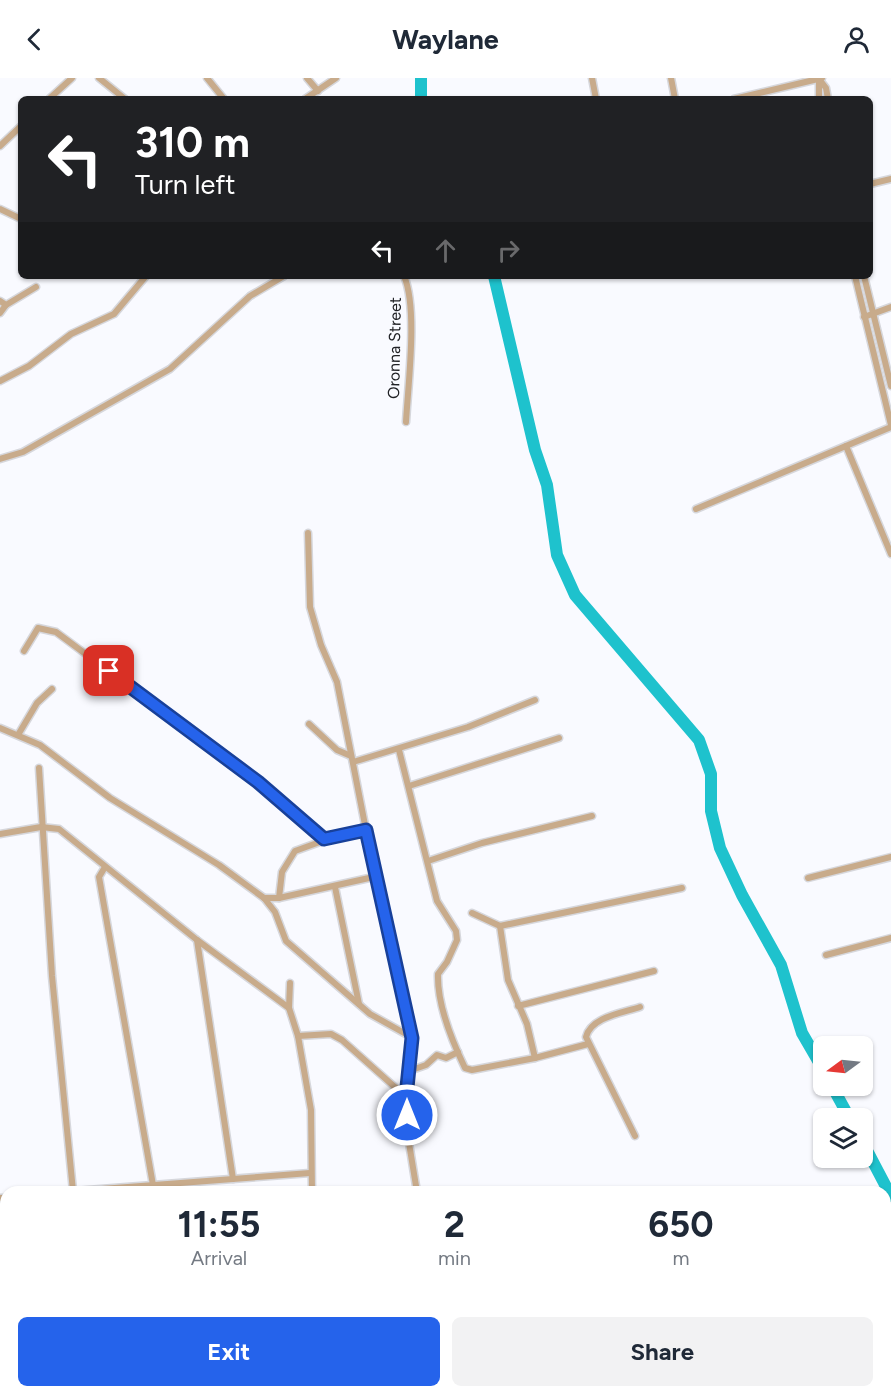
<!DOCTYPE html>
<html lang="en">
<head>
<meta charset="utf-8">
<style>
	:root { --surface:#fff; --page:#f2f2f3; --text:#1f2937; --muted:#747a83; --accent:#2563eb }
	body { margin:0; font-family:Figtree,sans-serif; background:var(--page); color:var(--text); height:100vh; display:flex; flex-direction:column; font-size:22px; white-space:nowrap }
	* { box-sizing:border-box; margin:0 }
	p { font-size:20px; color:var(--muted) }
	.icon { flex:none; width:33px; height:33px; fill:none; stroke:currentColor; stroke-width:2; stroke-linecap:round; stroke-linejoin:round }
	.map { position:relative; flex:1; overflow:hidden }
	.details { position:absolute; left:0px; top:1108px; width:891px; height:212px; display:flex; flex-direction:column; background:var(--surface); border-radius:18px 18px 0 0; box-shadow:0 2px 4px #0004 }
	.details>* { flex:none }
	.hud { position:absolute; left:18px; top:18px; width:855px; height:183px; border-radius:9px; box-shadow:0 2px 4px #0004; background:#202124; color:#fff; overflow:hidden }
	.needle { width:39px; rotate:255deg }
	.controls { position:absolute; left:813px; top:958px; display:grid; gap:12px }
	.controls a { display:grid; place-items:center; width:60px; height:60px; border-radius:9px; background:var(--surface); box-shadow:0 2px 4px #0004; font-size:30px }
	.pin { position:absolute; display:grid; place-items:center; width:51px; height:51px; color:#fff; margin:-26px; border-radius:12px; box-shadow:0 3px 9px #0006 }
	.me { position:absolute; width:66px; margin:-33px; rotate:0deg; stroke-linejoin:round; filter:drop-shadow(0 0 4px #0008) }
	.turn { display:flex; align-items:center; gap:21px; height:126px; padding:0 18px; font-size:27px }
	.turn .icon { width:78px; height:78px; stroke-width:2.5 }
	.turn b { display:block; font-size:42px; line-height:51px }
	.lanes { display:flex; align-items:center; height:57px; padding:0 18px; background:#0003; justify-content:center; gap:30px; direction:ltr }
	.lanes .off { opacity:.35 }
	.eta { display:flex; justify-content:space-evenly; align-items:center; height:102px; text-align:center }
	.eta b { font-size:36px; font-weight:700; line-height:42px }
	.primary-button { display:flex; gap:12px; margin-top:auto; padding:12px 18px }
	.primary-button a { flex:1; height:69px; border-radius:9px; background:var(--accent); color:#fff; font-size:24px; font-weight:700; line-height:69px; text-align:center }
	.primary-button a+a { background:var(--page); color:var(--text) }
	header { display:flex; justify-content:space-between; align-items:center; height:78px; padding:0 18px; background:var(--surface); font-size:27px; font-weight:700 }
	.map>svg:first-child { display:block }
	.lines { fill:none; stroke-linecap:round; stroke-linejoin:round }
	.river { stroke:#1ec2cd; stroke-width:12 }
	.minor-casing { stroke:#d6d7dc; stroke-width:9 }
	.tertiary-casing { stroke:#d6d7dc; stroke-width:11 }
	.secondary-casing { stroke:#d6d7dc; stroke-width:12 }
	.minor { stroke:#c8ab8b; stroke-width:6 }
	.tertiary { stroke:#c8ab8b; stroke-width:8 }
	.secondary { stroke:#ae8353; stroke-width:9 }
	.route-casing { stroke:#184099; stroke-width:15 }
	.route { stroke:#2563eb; stroke-width:10 }
	.labels { text-anchor:middle; stroke-width:5; stroke-linejoin:round; paint-order:stroke }
	.street-label { font-size:16px; fill:#202125; stroke:#f9faff }
</style>
</head>
<body>
<header><svg class="icon" aria-label="back" viewBox="0 0 24 24"><path d="M15 5l-7 7 7 7"/></svg>Waylane<svg class="icon" aria-label="person" viewBox="0 0 24 24"><circle cx="12" cy="8" r="4"/><path d="M4 21q1-7 8-7t8 7"/></svg></header>
<div class="map">
<svg width="891" height="1319" viewBox="0 0 891 1319">
	<rect width="100%" height="100%" fill="#f9faff"/>
	<g class="lines">
		<g class="river">
			<path d="M421,21V0"/>
			<path d="M494,198L535,372L547,407L557,477L575,517L699,662L711,696V733L720,770L742,817L781,887L802,955L824,993"/>
			<path d="M832,1008L850,1041"/>
			<path d="M862,1063L891,1118"/>
		</g>
		<defs>
			<g id="minor">
				<path d="M99,0L125,21"/>
				<path d="M207,0L224,21"/>
				<path d="M307,0L318,13"/>
				<path d="M592,0L596,21"/>
				<path d="M671,0L675,21"/>
				<path d="M819,1L826,10L828,21"/>
				<path d="M49,21L72,0"/>
				<path d="M305,21L336,0"/>
				<path d="M734,21L822,0"/>
				<path d="M819,21V1"/>
				<path d="M0,68L21,48"/>
				<path d="M870,106L891,101"/>
				<path d="M0,131L21,141"/>
				<path d="M404,198C418,230 408,307 406,344"/>
				<path d="M855,198L891,347"/>
				<path d="M864,198L891,308"/>
				<path d="M0,223L6,227L36,209"/>
				<path d="M0,235L6,227"/>
				<path d="M864,239L891,229"/>
				<path d="M0,303L29,288L71,256L114,236L146,198"/>
				<path d="M846,368L891,476"/>
				<path d="M0,381L23,374L170,291L250,218L284,198"/>
				<path d="M696,431L891,349"/>
				<path d="M308,455L310,529L321,567L337,604L366,752L413,960L406,1019L408,1059L417,1114"/>
				<path d="M24,573L38,550L56,554L258,704L324,761"/>
				<path d="M309,646L337,672L351,678"/>
				<path d="M0,650L40,667L110,720L219,787L264,820L275,834L286,863L370,936L413,960"/>
				<path d="M18,657L37,625L52,611"/>
				<path d="M399,672L437,823L456,853L457,862L447,884L438,896C437,926 452,963 465,990L472,992L535,980L588,966"/>
				<path d="M353,684L468,649L535,622"/>
				<path d="M39,690L52,898L73,1113"/>
				<path d="M409,708L559,660"/>
				<path d="M0,756L41,749L59,751L197,862L289,930L298,958L311,1032L312,1114"/>
				<path d="M428,783L482,765L592,738"/>
				<path d="M105,789L99,799L153,1107"/>
				<path d="M808,800L891,779"/>
				<path d="M335,809L359,926"/>
				<path d="M264,820H279L378,798"/>
				<path d="M279,820L282,794L295,773L339,757L366,752"/>
				<path d="M472,835L500,848L682,810"/>
				<path d="M500,848L508,902L527,946L535,980"/>
				<path d="M197,862L233,1101"/>
				<path d="M826,877L891,860"/>
				<path d="M518,928L654,893"/>
				<path d="M289,930L290,905"/>
				<path d="M298,958L331,956L342,962L406,1019"/>
				<path d="M409,993L426,987L437,977L446,980L458,974"/>
				<path d="M635,1058L586,959C591,939 622,935 640,929"/>
				<path d="M62,1114L310,1095"/>
				<path d="M0,1120H6"/>
				<path d="M0,1206H6"/>
				<path d="M318,1314V1319"/>
				<path d="M59,1319L60,1314"/>
				<path d="M415,1319L416,1314"/>
			</g>
			<g id="tertiary">
				<path d="M755,1314L757,1319"/>
				<path d="M772,1319L773,1314"/>
			</g>
			<g id="secondary">
				<path d="M0,1267L6,1269"/>
				<path d="M885,1300L891,1299"/>
				<path d="M185,1314L203,1319"/>
				<path d="M661,1319L705,1314"/>
			</g>
		</defs>
		<use href="#minor" class="minor-casing"/>
		<use href="#tertiary" class="tertiary-casing"/>
		<use href="#secondary" class="secondary-casing"/>
		<use href="#minor" class="minor"/>
		<use href="#tertiary" class="tertiary"/>
		<use href="#secondary" class="secondary"/>
	</g>
	<g class="lines">
		<defs>
			<path id="route" d="M109,593L258,704L324,761L366,752L412,960L406,1019L407,1037"/>
		</defs>
		<use href="#route" class="route-casing"/>
		<use href="#route" class="route"/>
	</g>
	<g class="labels">
		<g class="street-label">
			<text transform="translate(394 270) rotate(-89)" y="6">Oronna Street</text>
		</g>
	</g>
</svg>
<div class="controls">
<a><svg class="needle" viewBox="-14 -14 28 28"><path d="M0-13l5 13h-10z" fill="#e53935"/><path d="M0 13l5-13h-10z" fill="#747a83"/></svg></a>
<a><svg class="icon" aria-label="layers" viewBox="0 0 24 24"><path d="M12 4l9 5-9 5-9-5zM3 14l9 5 9-5"/></svg></a>
</div>
<div class="pin" style="left:109px;top:593px;background:#d93025"><svg class="icon" aria-label="arrive" viewBox="0 0 24 24"><path d="M6 21V4h12l-3 4 3 4H6"/></svg></div>
<svg class="me" style="left:407px;top:1037px" viewBox="-20 -20 40 40"><circle r="17" fill="#2563eb" stroke="#fff" stroke-width="3"/><path d="M0-11L8 9 0 5-8 9z" fill="#fff"/></svg>
<div class="hud">
<div class="turn"><svg class="icon" aria-label="left" viewBox="0 0 24 24"><path d="M17 20v-9H6M10 6l-5 5 5 5"/></svg><div><b>310 m</b>Turn left</div></div>
<div class="lanes"><svg class="icon" aria-label="left" viewBox="0 0 24 24"><path d="M17 20v-9H6M10 6l-5 5 5 5"/></svg><svg class="icon off" aria-label="ahead" viewBox="0 0 24 24"><path d="M12 20V5M6 11l6-6 6 6"/></svg><svg class="icon off" aria-label="right" viewBox="0 0 24 24"><path d="M7 20v-9h11M14 6l5 5-5 5"/></svg></div>
</div>
<section class="details">
<div class="eta">
<div><b>11:55</b><p>Arrival</p></div>
<div><b>2</b><p>min</p></div>
<div><b>650</b><p>m</p></div>
</div>
<div class="primary-button"><a>Exit</a><a>Share</a></div>
</section>
</div>
</body>
</html>
